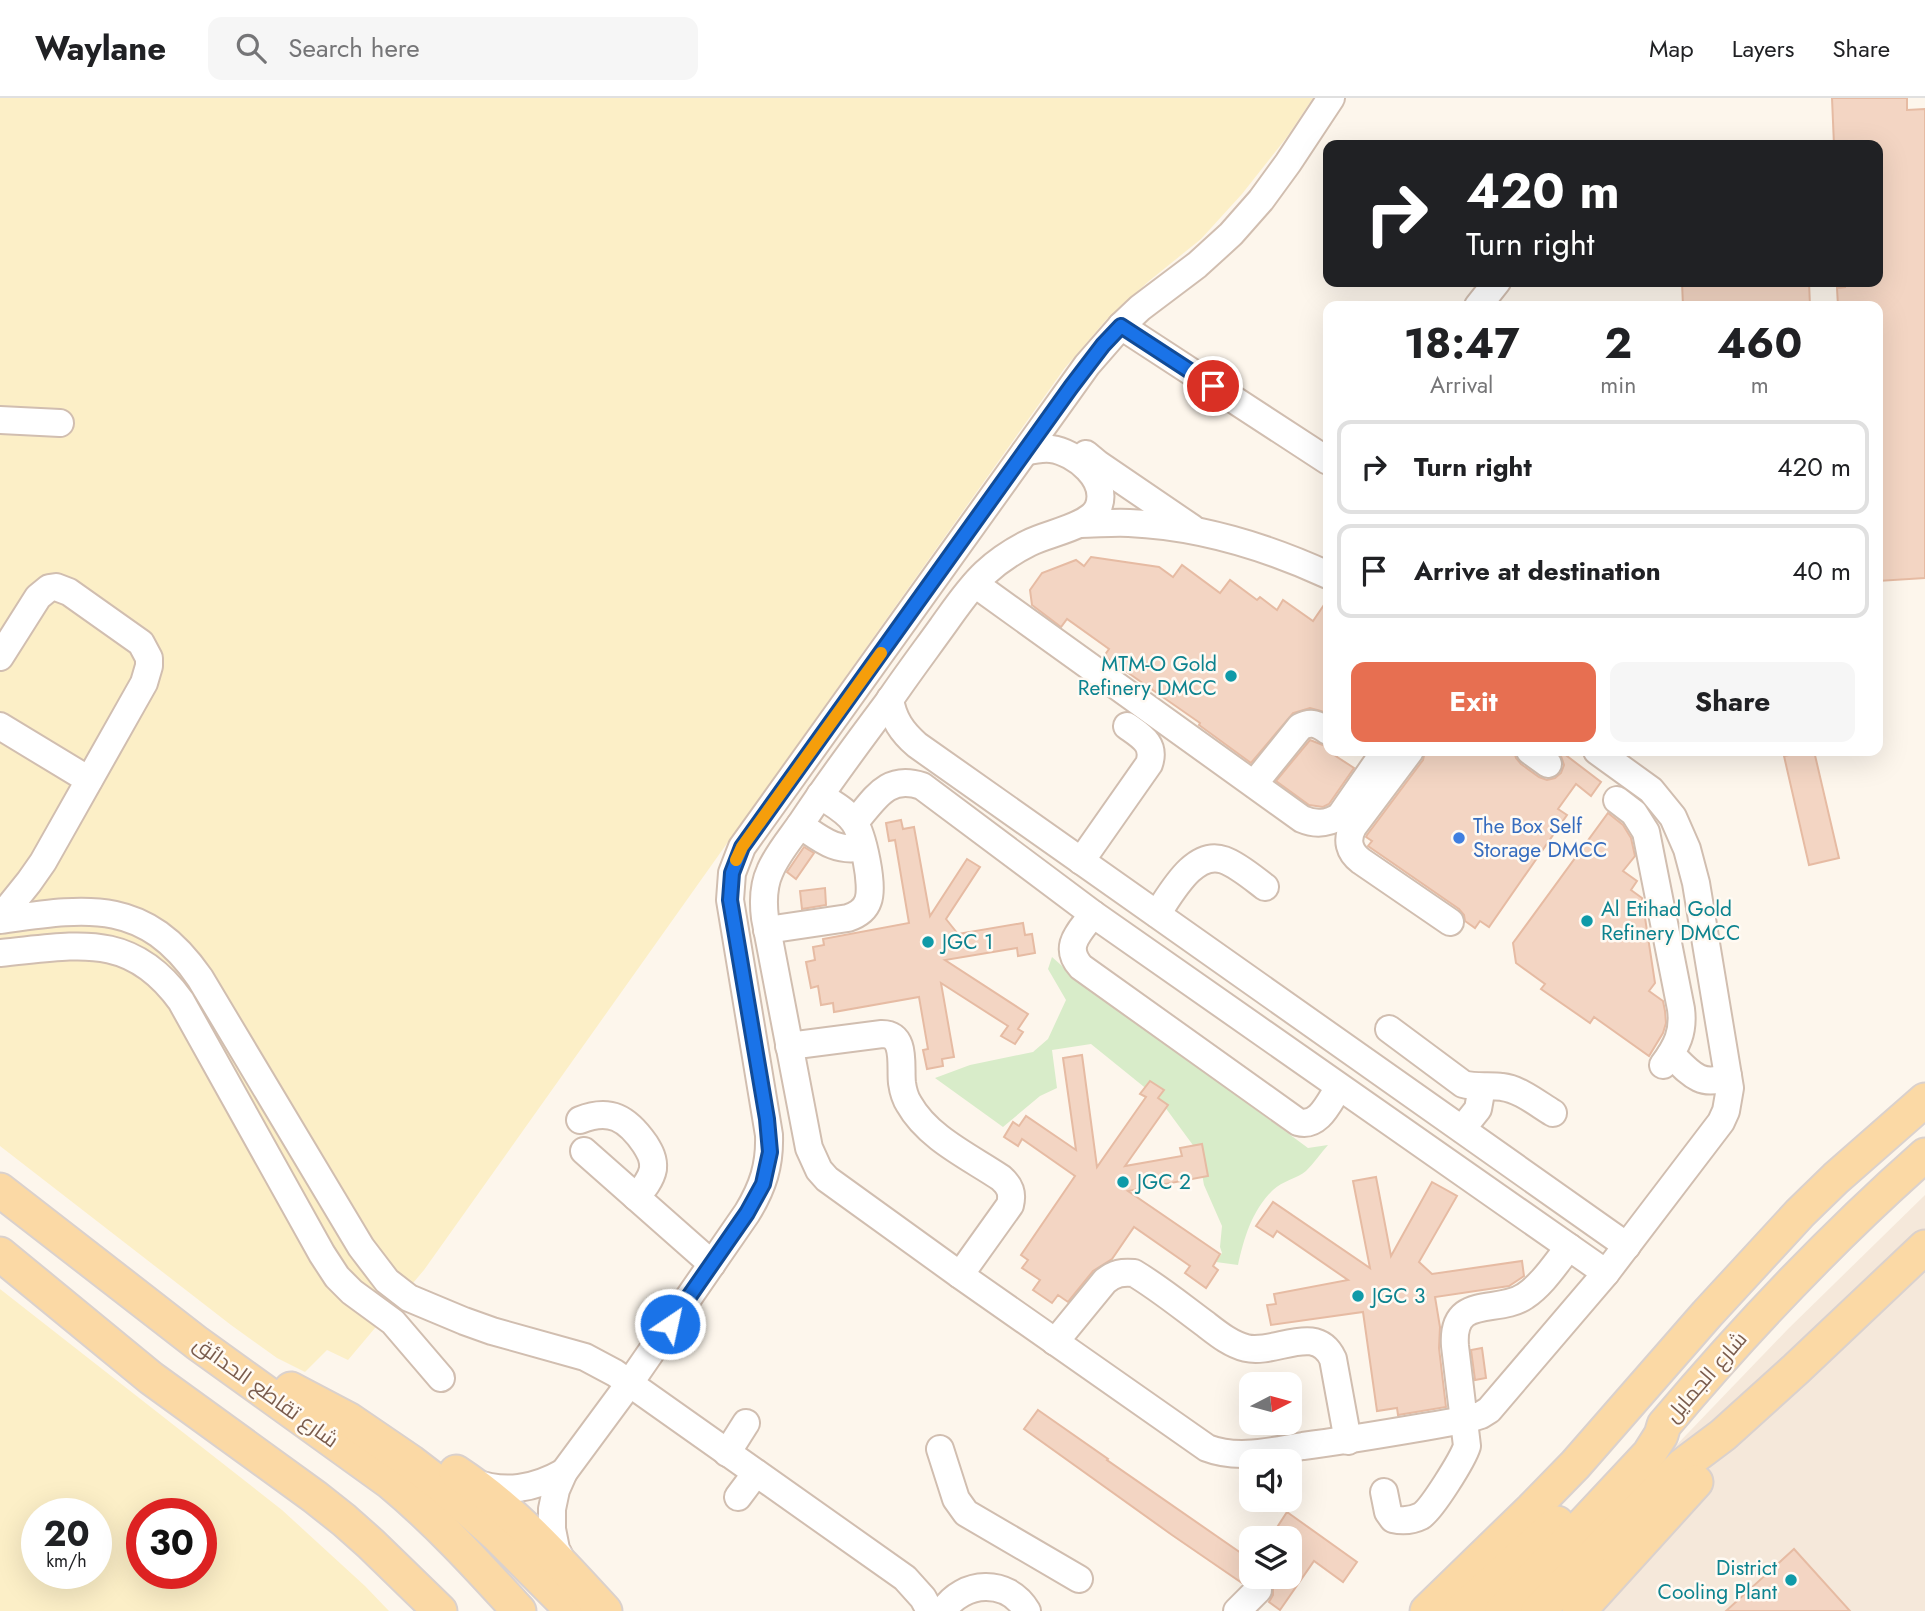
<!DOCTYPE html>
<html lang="en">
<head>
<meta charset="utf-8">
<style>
	:root { --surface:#fff; --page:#f6f6f6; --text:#202124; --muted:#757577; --line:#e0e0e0; --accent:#e76f51 }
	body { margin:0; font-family:Jost,Cairo,sans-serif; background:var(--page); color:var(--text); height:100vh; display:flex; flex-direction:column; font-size:26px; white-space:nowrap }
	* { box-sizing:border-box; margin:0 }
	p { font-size:23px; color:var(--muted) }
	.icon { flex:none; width:38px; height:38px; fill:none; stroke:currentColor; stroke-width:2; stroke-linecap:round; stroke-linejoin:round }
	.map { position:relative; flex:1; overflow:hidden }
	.details { position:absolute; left:1323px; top:203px; width:560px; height:455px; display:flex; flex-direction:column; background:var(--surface); border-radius:14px; box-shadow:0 7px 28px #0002 }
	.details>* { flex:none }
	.hud { position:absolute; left:1323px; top:42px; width:560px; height:147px; border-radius:14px; box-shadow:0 7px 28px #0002; background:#202124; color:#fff; overflow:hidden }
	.needle { width:46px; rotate:84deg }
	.fabs { position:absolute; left:1239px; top:1274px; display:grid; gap:14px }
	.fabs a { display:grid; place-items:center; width:63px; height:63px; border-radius:14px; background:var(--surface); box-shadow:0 7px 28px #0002; font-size:35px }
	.speed { position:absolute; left:21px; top:1400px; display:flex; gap:14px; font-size:35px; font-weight:700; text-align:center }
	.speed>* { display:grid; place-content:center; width:91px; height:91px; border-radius:50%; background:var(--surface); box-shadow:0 7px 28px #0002; line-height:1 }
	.speed small { font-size:18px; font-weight:400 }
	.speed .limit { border:10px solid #d22; background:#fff; color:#111 }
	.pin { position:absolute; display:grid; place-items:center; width:60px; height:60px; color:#fff; margin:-30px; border:4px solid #fff; border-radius:50%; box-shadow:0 2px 7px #0007 }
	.me { position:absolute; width:77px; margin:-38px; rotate:34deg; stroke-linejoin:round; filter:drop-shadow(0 0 5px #0008) }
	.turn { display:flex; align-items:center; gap:24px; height:147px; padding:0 28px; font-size:32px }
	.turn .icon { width:91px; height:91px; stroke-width:2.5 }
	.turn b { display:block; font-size:49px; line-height:60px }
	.eta { display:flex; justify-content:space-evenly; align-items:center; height:119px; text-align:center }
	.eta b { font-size:42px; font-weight:700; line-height:49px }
	.primary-button { display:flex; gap:14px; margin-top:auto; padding:14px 28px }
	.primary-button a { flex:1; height:80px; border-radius:14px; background:var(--accent); color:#fff; font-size:28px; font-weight:700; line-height:80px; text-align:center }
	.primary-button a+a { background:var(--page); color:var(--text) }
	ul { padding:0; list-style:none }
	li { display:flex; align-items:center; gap:21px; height:94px; margin:0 14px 10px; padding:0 14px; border:4px solid var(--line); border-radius:14px }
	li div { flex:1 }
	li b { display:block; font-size:26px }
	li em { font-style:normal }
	header { display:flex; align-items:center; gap:42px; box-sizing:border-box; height:98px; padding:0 35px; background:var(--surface); border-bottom:2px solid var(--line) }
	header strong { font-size:33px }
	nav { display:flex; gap:38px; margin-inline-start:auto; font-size:24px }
	.search { width:490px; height:63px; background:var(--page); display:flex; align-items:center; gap:18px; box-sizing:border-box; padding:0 24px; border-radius:14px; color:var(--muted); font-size:26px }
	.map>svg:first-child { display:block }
	.residential { fill:#f5e8da }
	.green { fill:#d8ecc9 }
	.sand { fill:#fcefc7; fill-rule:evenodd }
	.building { fill:#f3d5c3; stroke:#e6bba3; stroke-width:2 }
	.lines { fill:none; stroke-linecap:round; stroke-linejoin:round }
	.minor-casing { stroke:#d1beb0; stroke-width:30 }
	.major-casing { stroke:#dad1cd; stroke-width:37 }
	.minor { stroke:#fff; stroke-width:26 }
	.major { stroke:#fbd9a5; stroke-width:33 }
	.route-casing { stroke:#114b97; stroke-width:18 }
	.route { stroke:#1a73e8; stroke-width:12 }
	.slow { stroke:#f59e0b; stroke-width:12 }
	.culture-dot { fill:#0f9aa8; stroke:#fffaf3; stroke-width:2.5 }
	.shop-dot { fill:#3f7fe0; stroke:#fffaf3; stroke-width:2.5 }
	.labels { text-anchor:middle; stroke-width:5; stroke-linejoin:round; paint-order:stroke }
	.culture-label { font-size:21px; fill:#0d838f; stroke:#fffaf3; text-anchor:start }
	.shop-label { font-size:21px; fill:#366cbe; stroke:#fffaf3; text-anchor:start }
	.street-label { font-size:21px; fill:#7a5c4d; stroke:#fffaf3 }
</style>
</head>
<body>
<header>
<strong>Waylane</strong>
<div class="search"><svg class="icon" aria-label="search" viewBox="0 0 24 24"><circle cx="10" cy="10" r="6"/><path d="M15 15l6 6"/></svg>Search here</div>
<nav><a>Map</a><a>Layers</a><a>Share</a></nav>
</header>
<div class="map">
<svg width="1925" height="1513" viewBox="0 0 1925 1513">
	<rect width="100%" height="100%" fill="#fdf6ec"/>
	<path class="residential" d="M1925,1097V1513H1517L1788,1231Z"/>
	<path class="green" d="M1052,859L1070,875L1308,1050L1328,1047C1321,1055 1314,1065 1306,1073C1298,1080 1282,1083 1273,1092C1252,1112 1244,1140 1238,1167L1216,1164L1222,1155L1220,1149L1222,1128L1204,1087L1198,1054L1159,1001L1091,946L1052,952L1057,990L1040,998L1003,1029L935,980L970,967L1033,954L1048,941L1066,902L1048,871Z"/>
	<g class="sand">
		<path d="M0,0H1313L1287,39L1242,96L1201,141L1149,183L1106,222L1064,271L424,1172L348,1262L327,1252L305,1274L277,1260L231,1227L0,1048Z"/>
		<path d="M0,1191L282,1412L365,1488L389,1513H0ZM37,1416H96V1475H37ZM142,1416H201V1475H142Z"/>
	</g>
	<g class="building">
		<path d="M1832,0H1907V12L1925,11V480L1878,483V208H1838L1837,190L1845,189V184H1878V47H1834Z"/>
		<path d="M1682,184H1753V185L1809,184L1810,208H1683Z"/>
		<path d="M1091,459L1159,469L1173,479L1182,467L1220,495L1230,482L1257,502L1260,499L1277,512L1283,502L1313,523L1328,501V615L1310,610L1293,615L1251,665L1199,627L1200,625L1104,558L1109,551L1067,521L1061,529L1032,507L1030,492L1042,475L1076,462L1084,468Z"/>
		<path d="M1310,642L1328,649V653L1354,670L1329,706L1323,709L1309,707L1276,683Z"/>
		<path d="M1425,653H1514L1516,660L1521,666L1539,679L1547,682L1555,680L1561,675L1564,667L1561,658L1563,655L1601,684L1591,698L1576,686L1558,711L1567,717L1489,829L1480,823L1475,830L1465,823L1464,817L1459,811L1368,748L1372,743L1366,739L1367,737L1423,662Z"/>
		<path d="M1808,653H1814L1839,760L1809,767L1784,658Z"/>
		<path d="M1608,715L1623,727L1631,740L1635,758L1623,773L1637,783L1631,792L1642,800L1655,885L1649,893L1663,903L1665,913L1666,925L1663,935L1649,958L1594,919L1590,925L1541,891L1545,886L1516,865L1513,845Z"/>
		<path d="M901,722L903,731L914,729L930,818L967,761L980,769L946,821L958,836L1023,825L1025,837L1032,836L1035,855L1018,858L1017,850L945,862L1028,916L1018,931L1023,934L1015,946L1001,938L1008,928L941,885L954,959L942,961L943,968L927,971L923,952L928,951L919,899L834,914L833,905L821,907L818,888L811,890L806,864L815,862L813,849L824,847L823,841L909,825L895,742L889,743L886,725Z"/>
		<path d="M804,749L814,755L796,781L787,774Z"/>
		<path d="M825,790L826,807L802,811L800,793Z"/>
		<path d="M1082,957L1097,1069L1146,999L1140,996L1150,983L1164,992L1158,1000L1168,1007L1125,1068L1182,1058L1180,1050L1202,1046L1208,1078L1128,1093L1220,1156L1213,1168L1218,1172L1206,1190L1185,1175L1190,1168L1134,1129L1112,1161L1093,1173L1068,1204L1058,1197L1052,1205L1033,1192L1040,1182L1022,1170L1028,1162L1021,1157L1075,1078L1022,1041L1018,1048L1004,1039L1013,1024L1019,1028L1026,1018L1076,1052L1063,960Z"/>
		<path d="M1376,1079L1391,1158L1432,1084L1457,1098L1419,1164L1432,1176L1522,1163L1524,1178L1509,1188L1435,1199L1440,1229L1439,1250L1446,1309L1398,1317L1397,1310L1377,1313L1363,1214L1271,1227L1267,1207L1276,1206L1274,1196L1348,1182L1277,1133L1273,1139L1256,1128L1273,1104L1370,1170L1353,1083Z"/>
		<path d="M1482,1250L1486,1280L1475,1282L1471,1252Z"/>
		<path d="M1038,1312L1108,1361L1107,1362L1251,1462V1478L1242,1485L1172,1437L1024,1331Z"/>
		<path d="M1287,1414L1357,1464L1343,1484L1314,1463L1280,1512L1269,1504L1273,1497V1489L1270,1481L1266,1479H1290V1440H1282L1274,1434Z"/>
		<path d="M1794,1451L1850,1513H1726Z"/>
	</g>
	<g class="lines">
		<defs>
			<g id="minor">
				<path d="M1478,208L1497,184"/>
				<path d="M1121,228L1328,363"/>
				<path d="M0,322L60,325"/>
				<path d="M1025,354C1033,352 1042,350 1051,351C1075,354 1110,382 1098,410C1089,429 1048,435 1029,445C1013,453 998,463 985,475C968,491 955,511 942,529C924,554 906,578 889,603C859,643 829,683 802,724C791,740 777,756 770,773C763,788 763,804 765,820L809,1050L819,1072L827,1081L960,1177L1207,1350C1238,1362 1271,1353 1303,1348C1357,1341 1411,1331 1465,1322L1481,1317L1489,1312L1606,1175L1721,1024L1726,1013L1730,990L1696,785L1687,751L1673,719L1651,692L1597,653"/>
				<path d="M1086,356L1098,366L1192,430"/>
				<path d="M1080,426C1096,426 1113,424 1129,425C1197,428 1267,449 1328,477"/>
				<path d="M975,486L1302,721C1316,727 1327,726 1340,718L1385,653"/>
				<path d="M0,559L38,499L49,490L56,489L69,494L141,545L149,560V568L144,585L43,764L29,784L0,820"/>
				<path d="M890,601C893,621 902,634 917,647L1627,1148"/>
				<path d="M0,628L89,682"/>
				<path d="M1410,653L1353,729C1346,742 1349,754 1361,763L1450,824"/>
				<path d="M1530,653L1548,666"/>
				<path d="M1254,686L1300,629C1311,623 1318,626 1328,633"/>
				<path d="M1617,702L1634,715L1646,734L1681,911C1684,934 1677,948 1663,967"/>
				<path d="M855,724C875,701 887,676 922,688L1093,816L1606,1175"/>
				<path d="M800,727C821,741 836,755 863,749"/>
				<path d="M1081,763L1149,666C1156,646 1141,638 1127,628"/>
				<path d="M1093,816C1080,834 1062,848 1081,869L1298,1024C1319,1030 1329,1004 1339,989"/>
				<path d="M1157,816C1171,796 1194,751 1224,762C1238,767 1253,780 1265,789"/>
				<path d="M0,822C86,810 144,799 200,880L361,1149L387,1183L409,1200L464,1223L492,1233L585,1259L615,1275L905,1480L923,1500L930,1513"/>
				<path d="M767,832L848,820C857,817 865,812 868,803C874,788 863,737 854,724C846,712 831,705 820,697"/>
				<path d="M0,855C75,848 130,832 181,903L322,1156L337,1179L352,1194L393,1224L441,1280"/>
				<path d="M1389,931L1463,986C1476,990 1489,987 1502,989C1520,991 1538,1006 1553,1015"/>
				<path d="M789,948L882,936C907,936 900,968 902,985C903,992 905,1000 909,1006C928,1040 970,1059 1001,1080C1010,1088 1013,1095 1010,1107L960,1177"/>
				<path d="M1671,956C1689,974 1701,991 1728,978"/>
				<path d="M580,1022C610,1010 627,1020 645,1046C650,1054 654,1061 653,1071C651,1082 643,1091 636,1099"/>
				<path d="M1462,1031L1478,1011L1482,989"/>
				<path d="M584,1053L712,1166"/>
				<path d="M1055,1244L1105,1183C1115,1175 1122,1174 1134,1175C1159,1190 1181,1208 1204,1225C1217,1235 1230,1246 1246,1250C1276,1257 1316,1224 1333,1261L1348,1343"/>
				<path d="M940,1351L956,1401L966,1415L1079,1481"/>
				<path d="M727,1355L746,1325"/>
				<path d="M472,1384C505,1396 534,1391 564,1374"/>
				<path d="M1384,1394L1388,1414L1393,1421C1402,1423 1413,1422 1421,1418C1432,1411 1463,1361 1467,1348L1455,1248C1451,1195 1498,1217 1525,1198C1543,1186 1556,1165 1569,1149"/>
				<path d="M738,1399L756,1375"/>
				<path d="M564,1467L556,1451L552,1431V1411L556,1392L564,1374L629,1286L747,1115C763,1089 770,1067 769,1037L730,802L732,775L742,749L1087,267L1121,228L1140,210L1197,167L1231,136L1261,102L1288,65L1331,0"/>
				<path d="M943,1513C963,1482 1008,1480 1027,1513"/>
				<path d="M1237,1513L1258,1492"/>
			</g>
			<g id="major">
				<path d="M0,1092L197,1245L390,1384C437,1423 478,1468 519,1513"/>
				<path d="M0,1156L151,1280L315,1399L344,1422L371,1446L440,1513"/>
				<path d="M291,1291L348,1321L411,1364L441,1387L498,1438L573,1513"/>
				<path d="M456,1374C514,1412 559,1463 605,1513"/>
				<path d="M1427,1513L1532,1411L1575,1367L1707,1216L1800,1115L1836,1080L1925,1002"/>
				<path d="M1461,1513L1557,1425"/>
				<path d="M1502,1513L1649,1356L1661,1337L1664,1327C1745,1231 1831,1140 1925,1057"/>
				<path d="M1538,1513L1683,1367L1723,1337L1796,1271L1925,1149"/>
				<path d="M1579,1513L1696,1384"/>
			</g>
		</defs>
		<use href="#minor" class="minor-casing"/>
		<use href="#major" class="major-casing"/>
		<use href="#minor" class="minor"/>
		<use href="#major" class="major"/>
	</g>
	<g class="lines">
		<defs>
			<path id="route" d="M670,1226L747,1115L763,1086L770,1054L767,1021L730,802L732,775L742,749L1071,289L1103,247L1121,228L1213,288"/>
		</defs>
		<use href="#route" class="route-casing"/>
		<use href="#route" class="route"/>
		<path class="slow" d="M736,762L742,749L881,555"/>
	</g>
	<g class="culture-dot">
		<circle cx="1231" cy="578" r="7"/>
		<circle cx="1587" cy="823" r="7"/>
		<circle cx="928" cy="844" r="7"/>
		<circle cx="1123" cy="1084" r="7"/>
		<circle cx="1358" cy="1198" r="7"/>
		<circle cx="1791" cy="1482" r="7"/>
	</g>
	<circle class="shop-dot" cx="1459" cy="740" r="7"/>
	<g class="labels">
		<g class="culture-label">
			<text x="1217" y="573" text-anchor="end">MTM-O Gold<tspan x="1217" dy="24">Refinery DMCC</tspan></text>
			<text x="1601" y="818">Al Etihad Gold<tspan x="1601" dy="24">Refinery DMCC</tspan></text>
			<text x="942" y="851">JGC 1</text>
			<text x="1137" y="1091">JGC 2</text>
			<text x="1372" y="1205">JGC 3</text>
			<text x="1777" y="1477" text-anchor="end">District<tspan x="1777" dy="24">Cooling Plant</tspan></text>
		</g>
		<g class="shop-label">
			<text x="1473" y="735">The Box Self<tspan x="1473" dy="24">Storage DMCC</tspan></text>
		</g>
		<g class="street-label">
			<text transform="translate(1706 1279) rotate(-49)" y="7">شارع الجمايل</text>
			<text transform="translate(266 1294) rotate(36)" y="7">شارع تقاطع الحدائق</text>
		</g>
	</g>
</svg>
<div class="fabs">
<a><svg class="needle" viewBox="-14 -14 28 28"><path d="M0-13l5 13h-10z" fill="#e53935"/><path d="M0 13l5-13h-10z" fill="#757577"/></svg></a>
<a><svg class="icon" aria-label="sound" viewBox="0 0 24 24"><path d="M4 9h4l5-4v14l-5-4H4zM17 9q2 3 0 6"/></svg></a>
<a><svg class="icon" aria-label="layers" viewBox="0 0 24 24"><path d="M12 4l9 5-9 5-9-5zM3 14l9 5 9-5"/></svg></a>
</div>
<div class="speed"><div>20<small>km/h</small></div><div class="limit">30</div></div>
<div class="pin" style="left:1213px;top:288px;background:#d93025"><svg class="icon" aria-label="arrive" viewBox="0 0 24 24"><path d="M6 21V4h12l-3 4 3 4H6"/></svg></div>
<svg class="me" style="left:670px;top:1226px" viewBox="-20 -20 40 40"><circle r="17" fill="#1a73e8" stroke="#fff" stroke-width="3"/><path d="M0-11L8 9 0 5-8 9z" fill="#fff"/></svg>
<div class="hud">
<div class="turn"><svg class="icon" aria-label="right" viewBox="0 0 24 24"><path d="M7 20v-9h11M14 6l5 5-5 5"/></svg><div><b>420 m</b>Turn right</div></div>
</div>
<section class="details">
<div class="eta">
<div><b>18:47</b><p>Arrival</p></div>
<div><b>2</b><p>min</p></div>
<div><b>460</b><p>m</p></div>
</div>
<ul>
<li><svg class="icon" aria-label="right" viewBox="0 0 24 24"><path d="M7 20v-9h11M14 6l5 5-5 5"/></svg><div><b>Turn right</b></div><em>420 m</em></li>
<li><svg class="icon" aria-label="arrive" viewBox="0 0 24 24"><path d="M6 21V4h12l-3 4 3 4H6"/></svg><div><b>Arrive at destination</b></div><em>40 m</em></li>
</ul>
<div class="primary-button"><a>Exit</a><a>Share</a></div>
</section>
</div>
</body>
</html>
